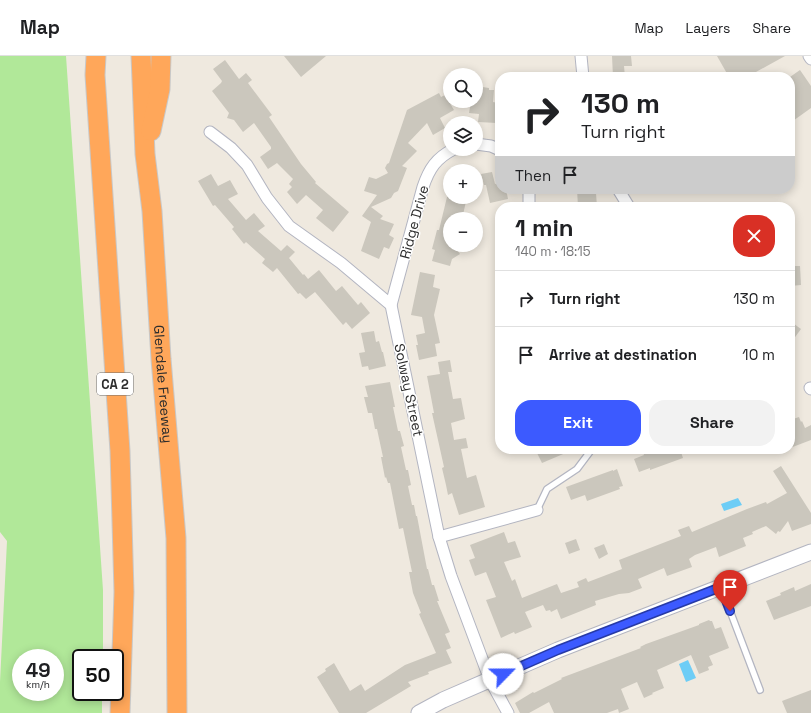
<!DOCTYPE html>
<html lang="en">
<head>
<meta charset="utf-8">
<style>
	:root { --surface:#fff; --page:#f2f2f2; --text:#202124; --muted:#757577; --line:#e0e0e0; --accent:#3c5aff }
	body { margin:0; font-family:"Space Grotesk",sans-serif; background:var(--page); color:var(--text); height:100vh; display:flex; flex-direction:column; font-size:15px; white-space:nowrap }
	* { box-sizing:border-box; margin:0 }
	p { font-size:13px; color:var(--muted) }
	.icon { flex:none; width:22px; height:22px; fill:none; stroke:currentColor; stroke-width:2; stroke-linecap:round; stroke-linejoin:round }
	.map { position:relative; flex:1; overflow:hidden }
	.drawer { position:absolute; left:495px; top:146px; width:300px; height:252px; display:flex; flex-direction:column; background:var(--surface); border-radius:16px; box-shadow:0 2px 10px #0003 }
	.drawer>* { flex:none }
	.banner { position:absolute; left:495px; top:16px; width:300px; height:122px; border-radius:16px; box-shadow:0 2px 10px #0003; background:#fff; color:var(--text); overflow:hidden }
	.tools { position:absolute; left:443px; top:12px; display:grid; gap:8px }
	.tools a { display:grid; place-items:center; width:40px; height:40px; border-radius:50%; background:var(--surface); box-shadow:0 2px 10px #0003; font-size:20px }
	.speed { position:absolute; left:12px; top:593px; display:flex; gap:8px; font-size:20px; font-weight:700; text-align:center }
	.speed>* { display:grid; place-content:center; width:52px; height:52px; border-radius:50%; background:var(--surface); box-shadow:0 2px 10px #0003; line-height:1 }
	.speed small { font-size:10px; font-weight:400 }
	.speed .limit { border:2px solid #111; border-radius:6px; background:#fff; color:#111 }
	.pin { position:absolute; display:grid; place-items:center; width:34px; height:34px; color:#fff; margin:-41px -17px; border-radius:50% 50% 50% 0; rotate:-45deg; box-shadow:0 0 4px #0007 }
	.pin .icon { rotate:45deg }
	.me { position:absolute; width:44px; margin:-22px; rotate:67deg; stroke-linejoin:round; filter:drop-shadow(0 0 3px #0008) }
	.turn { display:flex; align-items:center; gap:14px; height:84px; padding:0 20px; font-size:18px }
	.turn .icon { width:52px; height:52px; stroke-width:2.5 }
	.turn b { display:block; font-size:28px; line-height:34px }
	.then { display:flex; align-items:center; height:38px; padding:0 20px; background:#0003; gap:8px; font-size:15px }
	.round { display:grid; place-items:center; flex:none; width:42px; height:42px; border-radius:16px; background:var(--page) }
	.headline { display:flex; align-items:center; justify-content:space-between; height:68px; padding:0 20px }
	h1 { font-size:24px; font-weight:600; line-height:30px }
	.action { display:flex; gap:8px; margin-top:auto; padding:8px 20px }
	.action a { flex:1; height:46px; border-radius:16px; background:var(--accent); color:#fff; font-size:16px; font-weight:600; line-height:46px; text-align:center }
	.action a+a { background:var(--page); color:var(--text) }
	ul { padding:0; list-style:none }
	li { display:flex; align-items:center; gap:12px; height:56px; padding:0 20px; border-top:1px solid var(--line) }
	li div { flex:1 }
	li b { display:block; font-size:15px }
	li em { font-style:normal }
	header { display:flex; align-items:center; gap:24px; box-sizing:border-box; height:56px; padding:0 20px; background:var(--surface); border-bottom:1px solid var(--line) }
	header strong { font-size:19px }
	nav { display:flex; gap:22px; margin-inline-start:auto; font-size:14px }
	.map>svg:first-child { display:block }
	.green { fill:#b1e899; fill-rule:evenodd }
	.water { fill:#6dcdf6 }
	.building { fill:#cbc7bd }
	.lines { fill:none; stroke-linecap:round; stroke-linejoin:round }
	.lane-casing { stroke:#b3b5c1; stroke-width:8 }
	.street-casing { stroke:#b3b5c1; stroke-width:13 }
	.secondary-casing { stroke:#b3b5c1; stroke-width:17 }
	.highway-casing { stroke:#c8c8c8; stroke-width:21 }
	.lane { stroke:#fff; stroke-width:5.5 }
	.street { stroke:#fff; stroke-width:11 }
	.secondary { stroke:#fff; stroke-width:15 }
	.highway { stroke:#ffa75a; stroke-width:19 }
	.route-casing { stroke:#273aa6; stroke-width:10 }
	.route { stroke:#3c5aff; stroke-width:7 }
	.labels { text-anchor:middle; stroke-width:3; stroke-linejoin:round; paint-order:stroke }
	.shield { fill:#fff; stroke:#6c6c6c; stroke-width:1 }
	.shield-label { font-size:13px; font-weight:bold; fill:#2d2d2d }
	.street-label { font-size:14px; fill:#2d2d2d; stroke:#fff }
</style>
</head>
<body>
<header>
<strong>Map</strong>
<nav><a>Map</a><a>Layers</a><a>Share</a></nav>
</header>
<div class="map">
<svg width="811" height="657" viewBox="0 0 811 657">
	<rect width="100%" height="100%" fill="#efe9df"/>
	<path class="green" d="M0,0H66L103,534V602H81V636H102V657H0V626L7,485L0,476ZM21,602H55V636H21Z"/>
	<g class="water">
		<path d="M738,442L742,449L724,455L721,448Z"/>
		<path d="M688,604L696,622L686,626L679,608Z"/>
	</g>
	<g class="building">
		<path d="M284,0H326L301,21Z"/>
		<path d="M612,0H631L632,10H624L625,21H613Z"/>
		<path d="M717,0H785L747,21H729Z"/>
		<path d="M225,4L239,23L246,17L252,24L248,27L272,59L269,61L301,108L316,126L315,127L349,156L333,176L316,162L323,154L306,139L297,148L287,136L292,131L289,128L293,123L277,107L268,113L260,101L271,93V91L254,67L243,76L234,64L227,62L229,57L212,35L221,27L222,25L213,13Z"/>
		<path d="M800,14L811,30V52L790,67V21Z"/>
		<path d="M476,30L489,32V34H494L493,46L498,47L497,67L478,66L479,58L469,57L471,45H476Z"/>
		<path d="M439,37L441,41L445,39L454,54L440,62L445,72L433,79L427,67L408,87L417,95L402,110L407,112L398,135L394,137L391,142L371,151L383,160L380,163L394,168L389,179L394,182L389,193L384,191L379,203L361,195L371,166L362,160L377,139L364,135L369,121L376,123L388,117L385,112L387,108L389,107L407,54Z"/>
		<path d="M492,116L495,128L500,127V133H506L508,143L490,147L486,129H484L481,118Z"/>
		<path d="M211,118L218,130L230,124L238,138L228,143L246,164L254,157L265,170L258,175L281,195L287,189L295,196L289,202L303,219L304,218L308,223L319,214L336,235L342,230L358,249L361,246L370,257L352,273L346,266L343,269L315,236L306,243L300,237L298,238L277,212L273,216L262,207L265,203L246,186L244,188L232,173L234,171L215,149L213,150L198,125Z"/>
		<path d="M577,133H589L590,138L596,137L597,151H578Z"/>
		<path d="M447,141H467L462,163H450V189H459L457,194L460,198L452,203L450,210L432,205L435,194L432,193L437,174H439Z"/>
		<path d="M790,210H800L801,229L790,230Z"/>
		<path d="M420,216L435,219L433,231L440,233L434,259L440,287L435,288L437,300L419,304L416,289H418L416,279L425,277L422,261L411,259Z"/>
		<path d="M790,265L801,273L790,288Z"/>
		<path d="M374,275L376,286L379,285L382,296H383L386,310L369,314L368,310L362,311L359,297L365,296L361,277Z"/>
		<path d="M450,304L452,316H448L453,343L461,342L465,363L451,367L454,384L466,382L468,392L461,393L467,422L476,419L485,451L459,459L452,437L448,439L446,429L442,412L444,411L432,357H434L427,320L440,318L438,306Z"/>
		<path d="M390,326L395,351H393L398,375H400L404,390L401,391L406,414H408L411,429L408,430L412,449H414L416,460H417L427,513H428L432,529H434L439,545H437L450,576L445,578L451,592L446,594L452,607L428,616L429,618L408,626L411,630L366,657H339L317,621L326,615L325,613L334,607L350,635L361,628L365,635L405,609L436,597L419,558L421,557L413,537L409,516H412L403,472L399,473L390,427H388L386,421L385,422L381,401H383L377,373H375L372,357H368L364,341H368L365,330Z"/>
		<path d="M799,361L801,366L802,365L805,372L811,369V384L790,392V364Z"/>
		<path d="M535,393H575L542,407Z"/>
		<path d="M642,393H680L683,402L650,414V412L639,416L634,403L644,399Z"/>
		<path d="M781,410L811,457V468L792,475L788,465L780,476L778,475L776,478L766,470L752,476L753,478L743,482L746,490L719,501L716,491L695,499L689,503L692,511L667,520L664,512L638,523L642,532L629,537L619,538L595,545L596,549L561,563L557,553L551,556L550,554L546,555L543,549L525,556L532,571L515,578L514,576L501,582L486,544L496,541L486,516L475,520L469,504L475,502L470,489L504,476L508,487L515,485L521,501L504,506L512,525L515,523L522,542L557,528L561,537L579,531L577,526L586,522L588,526L622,513L619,504L681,480L678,474L689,470L692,476L747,453L766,446L767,448L787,437L773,415Z"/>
		<path d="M617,413L623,430L619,431L620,433L587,445L585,439L571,444L566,431L613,414V415Z"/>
		<path d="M576,483L580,494L569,498L565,487Z"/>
		<path d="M604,488L608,498L599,503L594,492Z"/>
		<path d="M811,528V550L774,564L766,545L781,539L780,537L794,531L795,535Z"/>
		<path d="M709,564L710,565H712L715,573L721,571L729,592L709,600L713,609L708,611L709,614L699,618L691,599L657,614L664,632L652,637L653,638L644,642L637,626L621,633L629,653L619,657L618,653L607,657H554L549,646L529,657H520L515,647L533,636L534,637L562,623L561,622L641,592L640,591L646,588L699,569V568Z"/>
		<path d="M811,634V657H787L782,645Z"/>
	</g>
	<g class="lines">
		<defs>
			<g id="lane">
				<path d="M537,454L547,433L577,413L592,393"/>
				<path d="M721,531L760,634"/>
			</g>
			<g id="street">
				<path d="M581,0L583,21"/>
				<path d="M809,0L811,3"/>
				<path d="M210,76L231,92L247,109L267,142L289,170L341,207L391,249L439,481L451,520L490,624L508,657"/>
				<path d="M476,88L491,90L500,94"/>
				<path d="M529,133V151"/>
				<path d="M618,133L629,151"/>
				<path d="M391,249L423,131C429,113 436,102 454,93"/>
				<path d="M810,332L811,333"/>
				<path d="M439,481L537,454"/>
			</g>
			<path id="secondary" d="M419,657L443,644L558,594L811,496"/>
			<g id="highway">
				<path d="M96,0L95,19L120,395L124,536L120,657"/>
				<path id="s1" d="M141,0L145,98L152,155L161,303L176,482L177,657"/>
				<path d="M151,75L160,33L161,0"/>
			</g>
		</defs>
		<use href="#lane" class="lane-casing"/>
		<use href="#street" class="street-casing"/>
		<use href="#secondary" class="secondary-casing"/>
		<use href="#highway" class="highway-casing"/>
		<use href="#lane" class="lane"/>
		<use href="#street" class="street"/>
		<use href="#secondary" class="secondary"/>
		<use href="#highway" class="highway"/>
	</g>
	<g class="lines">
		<defs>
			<path id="route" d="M503,618L558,594L721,531L730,555"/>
		</defs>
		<use href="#route" class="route-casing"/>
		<use href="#route" class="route"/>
	</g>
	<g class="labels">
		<rect class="shield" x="97" y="317" width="36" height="22" rx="3"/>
		<g class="shield-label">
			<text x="115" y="333">CA 2</text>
		</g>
		<g class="street-label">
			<text transform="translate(414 166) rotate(-75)" y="5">Ridge Drive</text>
			<text dy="5" stroke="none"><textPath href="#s1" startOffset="329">Glendale Freeway</textPath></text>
			<text transform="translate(409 334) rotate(78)" y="5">Solway Street</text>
		</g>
	</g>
</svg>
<div class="tools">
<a><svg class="icon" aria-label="search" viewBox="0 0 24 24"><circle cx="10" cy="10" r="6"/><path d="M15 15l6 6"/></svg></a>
<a><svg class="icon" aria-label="layers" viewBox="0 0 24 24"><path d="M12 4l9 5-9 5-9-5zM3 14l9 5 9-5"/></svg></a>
<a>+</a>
<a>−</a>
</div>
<div class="speed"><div>49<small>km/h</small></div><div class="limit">50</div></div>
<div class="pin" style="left:730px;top:555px;background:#d93025"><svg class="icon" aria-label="arrive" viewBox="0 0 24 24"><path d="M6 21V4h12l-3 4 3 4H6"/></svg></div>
<svg class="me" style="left:503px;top:618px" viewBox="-20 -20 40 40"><circle r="19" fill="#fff"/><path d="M0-13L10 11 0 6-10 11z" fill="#3c5aff"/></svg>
<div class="banner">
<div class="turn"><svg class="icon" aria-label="right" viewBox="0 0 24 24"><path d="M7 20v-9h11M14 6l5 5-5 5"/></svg><div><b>130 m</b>Turn right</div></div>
<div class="then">Then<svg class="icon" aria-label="arrive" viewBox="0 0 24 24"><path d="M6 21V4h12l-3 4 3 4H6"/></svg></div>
</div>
<section class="drawer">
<div class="headline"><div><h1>1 min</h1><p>140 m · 18:15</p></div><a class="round" style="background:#d93025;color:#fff"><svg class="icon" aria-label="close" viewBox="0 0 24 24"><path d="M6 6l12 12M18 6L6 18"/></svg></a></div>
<ul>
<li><svg class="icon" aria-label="right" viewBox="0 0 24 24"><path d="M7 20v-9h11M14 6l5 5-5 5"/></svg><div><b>Turn right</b></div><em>130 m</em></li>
<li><svg class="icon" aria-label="arrive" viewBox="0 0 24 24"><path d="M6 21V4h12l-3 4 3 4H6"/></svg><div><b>Arrive at destination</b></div><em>10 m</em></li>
</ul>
<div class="action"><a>Exit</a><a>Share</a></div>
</section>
</div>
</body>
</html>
